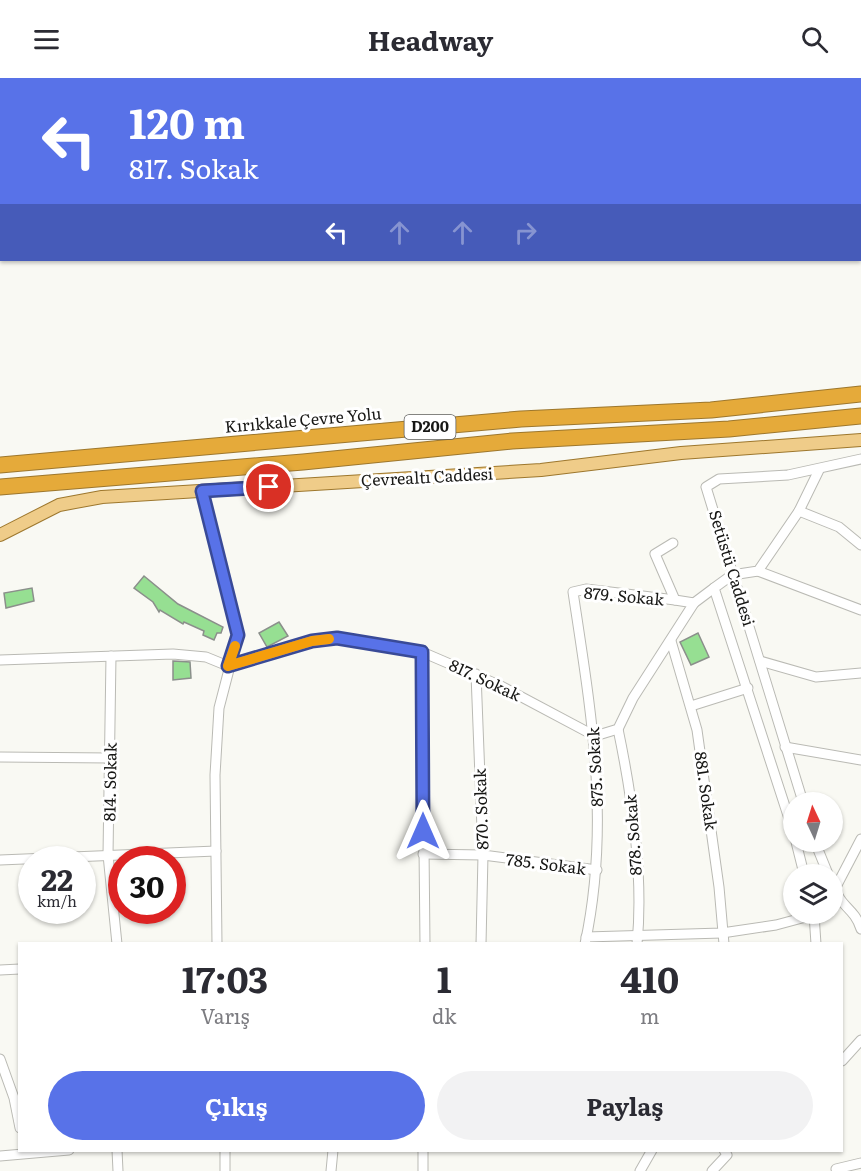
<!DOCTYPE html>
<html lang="tr">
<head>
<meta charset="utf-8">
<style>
	:root { --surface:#fff; --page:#f2f2f3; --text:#2b2b33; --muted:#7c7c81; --accent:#5872e8 }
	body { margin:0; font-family:Literata,serif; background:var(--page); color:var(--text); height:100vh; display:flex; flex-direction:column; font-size:22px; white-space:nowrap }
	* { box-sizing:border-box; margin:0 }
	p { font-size:20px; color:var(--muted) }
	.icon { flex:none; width:33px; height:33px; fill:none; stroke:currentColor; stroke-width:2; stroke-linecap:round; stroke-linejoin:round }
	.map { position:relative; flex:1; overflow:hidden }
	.drawer { position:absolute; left:18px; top:864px; width:825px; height:210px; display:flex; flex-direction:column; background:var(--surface); border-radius:0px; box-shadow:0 2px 4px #0004 }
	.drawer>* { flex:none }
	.guide { position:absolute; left:0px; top:0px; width:861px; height:183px; box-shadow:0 2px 4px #0004; background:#5872e8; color:#fff; overflow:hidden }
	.needle { width:39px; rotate:356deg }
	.fabs { position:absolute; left:783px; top:714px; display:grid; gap:12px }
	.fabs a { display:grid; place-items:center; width:60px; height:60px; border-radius:50%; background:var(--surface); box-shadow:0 2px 4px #0004; font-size:30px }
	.speed { position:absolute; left:18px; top:768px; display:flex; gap:12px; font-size:30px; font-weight:700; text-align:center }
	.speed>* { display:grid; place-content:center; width:78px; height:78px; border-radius:50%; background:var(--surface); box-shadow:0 2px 4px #0004; line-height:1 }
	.speed small { font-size:15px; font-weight:400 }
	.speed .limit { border:9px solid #d22; background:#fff; color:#111 }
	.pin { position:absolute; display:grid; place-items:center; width:51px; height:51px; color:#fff; margin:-26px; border:3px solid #fff; border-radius:50%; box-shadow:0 2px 6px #0007 }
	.me { position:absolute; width:66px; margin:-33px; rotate:0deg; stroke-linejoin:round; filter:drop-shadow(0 0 4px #0008) }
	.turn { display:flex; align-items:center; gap:21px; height:126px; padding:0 30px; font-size:27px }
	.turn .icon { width:78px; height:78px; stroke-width:2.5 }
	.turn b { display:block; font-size:42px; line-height:51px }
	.lanes { display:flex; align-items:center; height:57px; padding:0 30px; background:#0003; justify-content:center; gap:30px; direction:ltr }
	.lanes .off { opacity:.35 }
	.eta { display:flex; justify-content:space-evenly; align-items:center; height:102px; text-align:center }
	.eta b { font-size:36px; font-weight:700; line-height:42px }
	.cta { display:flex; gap:12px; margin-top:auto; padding:12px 30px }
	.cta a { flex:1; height:69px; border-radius:36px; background:var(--accent); color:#fff; font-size:24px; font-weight:700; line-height:69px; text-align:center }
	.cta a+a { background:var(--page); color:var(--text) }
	header { display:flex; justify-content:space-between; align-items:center; height:78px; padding:0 30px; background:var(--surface); font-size:27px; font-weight:700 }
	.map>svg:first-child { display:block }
	.building { fill:#96df92; stroke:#8b8f8b; stroke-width:1.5 }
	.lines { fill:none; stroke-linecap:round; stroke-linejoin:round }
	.minor-casing { stroke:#babab4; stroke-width:11 }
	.major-casing { stroke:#9d772d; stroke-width:14 }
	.highway-casing { stroke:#9d772d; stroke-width:17 }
	.minor { stroke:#fff; stroke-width:9 }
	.major { stroke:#efcc89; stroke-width:12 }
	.highway { stroke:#e5aa3a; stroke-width:15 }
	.rail { stroke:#3f3f3c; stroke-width:3; stroke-dasharray:12 6; stroke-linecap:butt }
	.route-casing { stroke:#394a97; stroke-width:15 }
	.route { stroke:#5872e8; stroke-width:10 }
	.slow { stroke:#f59e0b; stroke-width:10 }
	.labels { text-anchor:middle; stroke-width:6; stroke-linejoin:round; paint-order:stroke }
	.shield { fill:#fff; stroke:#5d5d5b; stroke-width:1.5 }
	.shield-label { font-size:15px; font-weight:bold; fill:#171715 }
	.street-label { font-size:16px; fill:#171715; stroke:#fff }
</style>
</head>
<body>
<header><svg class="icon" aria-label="menu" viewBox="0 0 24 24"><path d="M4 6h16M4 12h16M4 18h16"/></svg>Headway<svg class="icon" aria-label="search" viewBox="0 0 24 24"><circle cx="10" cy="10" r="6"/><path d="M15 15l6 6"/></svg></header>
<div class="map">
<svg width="861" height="1093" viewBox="0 0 861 1093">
	<rect width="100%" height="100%" fill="#f9f9f3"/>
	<g class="building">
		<path d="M144,498L178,526L223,549L221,555H217L214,562L203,557L204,553L184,544L183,546L160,532L159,534L153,524L134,510Z"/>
		<path d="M32,510L34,523L6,530L4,515Z"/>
		<path d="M279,544L288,558L267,569L259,555Z"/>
		<path d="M698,555L709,579L691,587L680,564Z"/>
		<path d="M173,583L190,584L191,600L173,602Z"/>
	</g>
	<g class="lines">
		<defs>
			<g id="minor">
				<path d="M202,413L238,557L219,630L215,697L217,866"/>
				<path d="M799,433L839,449L861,467"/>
				<path d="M673,465L655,476L675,522L694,525"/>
				<path d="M758,493L861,532"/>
				<path d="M671,563L697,652L719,809L724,866"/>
				<path d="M422,574L425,866"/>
				<path d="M111,578L108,777L117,866"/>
				<path d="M0,582L173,576L206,579L228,588L312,563L337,560L422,574L501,608L595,658"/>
				<path d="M760,583L816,599L861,595"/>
				<path d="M476,596L483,777L481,866"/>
				<path d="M691,628L748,610"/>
				<path d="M618,651C632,718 644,796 637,866"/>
				<path d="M595,658L618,651L633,620L694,525L714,510"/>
				<path d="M785,669L861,682"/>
				<path d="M0,679L110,680"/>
				<path d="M803,724L706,409L719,401L788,397L861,381"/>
				<path d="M794,756L714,510L732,497L758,493L799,433L819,392"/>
				<path d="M796,764L804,796"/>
				<path d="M815,764L828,796"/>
				<path d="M423,776L483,777L597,792"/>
				<path d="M0,782L216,773"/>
				<path d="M832,803C837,808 836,811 838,817C843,829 855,832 861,851"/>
				<path d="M837,807L861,761"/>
				<path d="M814,836L816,866"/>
				<path d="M586,859L722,855L776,847L817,836"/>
				<path d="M585,866C611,744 591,634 573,514L586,511L675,522"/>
				<path d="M0,892L20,891"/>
				<path d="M0,981L14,1020L20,1050"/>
				<path d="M842,983L861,962"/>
				<path d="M117,1072L118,1093"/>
				<path d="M225,1072V1093"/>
				<path d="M423,1072V1093"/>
				<path d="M0,1078L69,1072"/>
				<path d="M836,1091L861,1085"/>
				<path d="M331,1093L333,1072"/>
				<path d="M640,1093L652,1072"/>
				<path d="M712,1093L727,1077L724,1072"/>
			</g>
			<path id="major" d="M0,457L59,427L102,419L541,392L681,375L861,362"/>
			<g id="highway">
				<path d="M0,387L521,341L711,332L861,316"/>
				<path d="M0,409L303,384L512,363L729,351L861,338"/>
			</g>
		</defs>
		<use href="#minor" class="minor-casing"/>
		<use href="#major" class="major-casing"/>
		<use href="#highway" class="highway-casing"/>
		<use href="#minor" class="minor"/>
		<use href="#major" class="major"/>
		<use href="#highway" class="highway"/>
		<g class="rail">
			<path d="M537,0L544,2"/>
			<path d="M571,0L578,2"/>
			<path d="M860,61L861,62"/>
			<path d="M860,71L861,72"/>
		</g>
	</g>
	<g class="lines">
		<defs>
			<path id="route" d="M269,409L202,413L238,557L228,588L312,563L337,560L422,574L423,753"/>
		</defs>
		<use href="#route" class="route-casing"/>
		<use href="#route" class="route"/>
		<path class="slow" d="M235,568L228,588L312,563L329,561"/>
	</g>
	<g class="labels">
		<rect class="shield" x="404.5" y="337" width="51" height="24" rx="4.5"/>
		<g class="shield-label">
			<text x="430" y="354">D200</text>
		</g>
		<g class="street-label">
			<text transform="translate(303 342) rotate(-5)" y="6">Kırıkkale Çevre Yolu</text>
			<text transform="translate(427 399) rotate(-3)" y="6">Çevrealtı Caddesi</text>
			<text transform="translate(732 490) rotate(73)" y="6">Setüstü Caddesi</text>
			<text transform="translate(624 518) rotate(5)" y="6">879. Sokak</text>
			<text transform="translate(485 602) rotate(25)" y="6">817. Sokak</text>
			<text transform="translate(595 689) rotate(-93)" y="6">875. Sokak</text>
			<text transform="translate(110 704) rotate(-89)" y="6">814. Sokak</text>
			<text transform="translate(706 713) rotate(82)" y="6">881. Sokak</text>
			<text transform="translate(481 731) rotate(-92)" y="6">870. Sokak</text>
			<text transform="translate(633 757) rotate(-94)" y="6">878. Sokak</text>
			<text transform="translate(546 786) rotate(7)" y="6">785. Sokak</text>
		</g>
	</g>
</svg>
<div class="fabs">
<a><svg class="needle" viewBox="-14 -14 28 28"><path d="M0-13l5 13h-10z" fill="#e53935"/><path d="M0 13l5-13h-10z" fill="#7c7c81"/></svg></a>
<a><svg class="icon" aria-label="layers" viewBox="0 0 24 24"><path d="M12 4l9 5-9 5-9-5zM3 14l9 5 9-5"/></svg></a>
</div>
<div class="speed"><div>22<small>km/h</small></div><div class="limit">30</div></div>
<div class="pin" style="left:269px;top:409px;background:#d93025"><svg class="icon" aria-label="arrive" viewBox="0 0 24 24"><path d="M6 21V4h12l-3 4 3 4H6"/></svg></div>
<svg class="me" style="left:423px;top:753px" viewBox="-20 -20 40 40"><path d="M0-17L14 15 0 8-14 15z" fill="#5872e8" stroke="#fff" stroke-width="4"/></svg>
<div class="guide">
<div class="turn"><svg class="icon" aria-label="left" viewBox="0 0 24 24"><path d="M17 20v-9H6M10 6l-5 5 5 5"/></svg><div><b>120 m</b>817. Sokak</div></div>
<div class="lanes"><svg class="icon" aria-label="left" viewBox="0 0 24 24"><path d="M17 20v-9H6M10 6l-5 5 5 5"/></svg><svg class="icon off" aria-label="ahead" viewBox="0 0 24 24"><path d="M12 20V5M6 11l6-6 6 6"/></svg><svg class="icon off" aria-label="ahead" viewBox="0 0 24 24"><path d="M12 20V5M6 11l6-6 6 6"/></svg><svg class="icon off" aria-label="right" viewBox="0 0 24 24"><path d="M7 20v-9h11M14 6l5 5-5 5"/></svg></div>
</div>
<section class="drawer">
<div class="eta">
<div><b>17:03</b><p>Varış</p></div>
<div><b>1</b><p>dk</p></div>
<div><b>410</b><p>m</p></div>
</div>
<div class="cta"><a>Çıkış</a><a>Paylaş</a></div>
</section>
</div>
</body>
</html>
